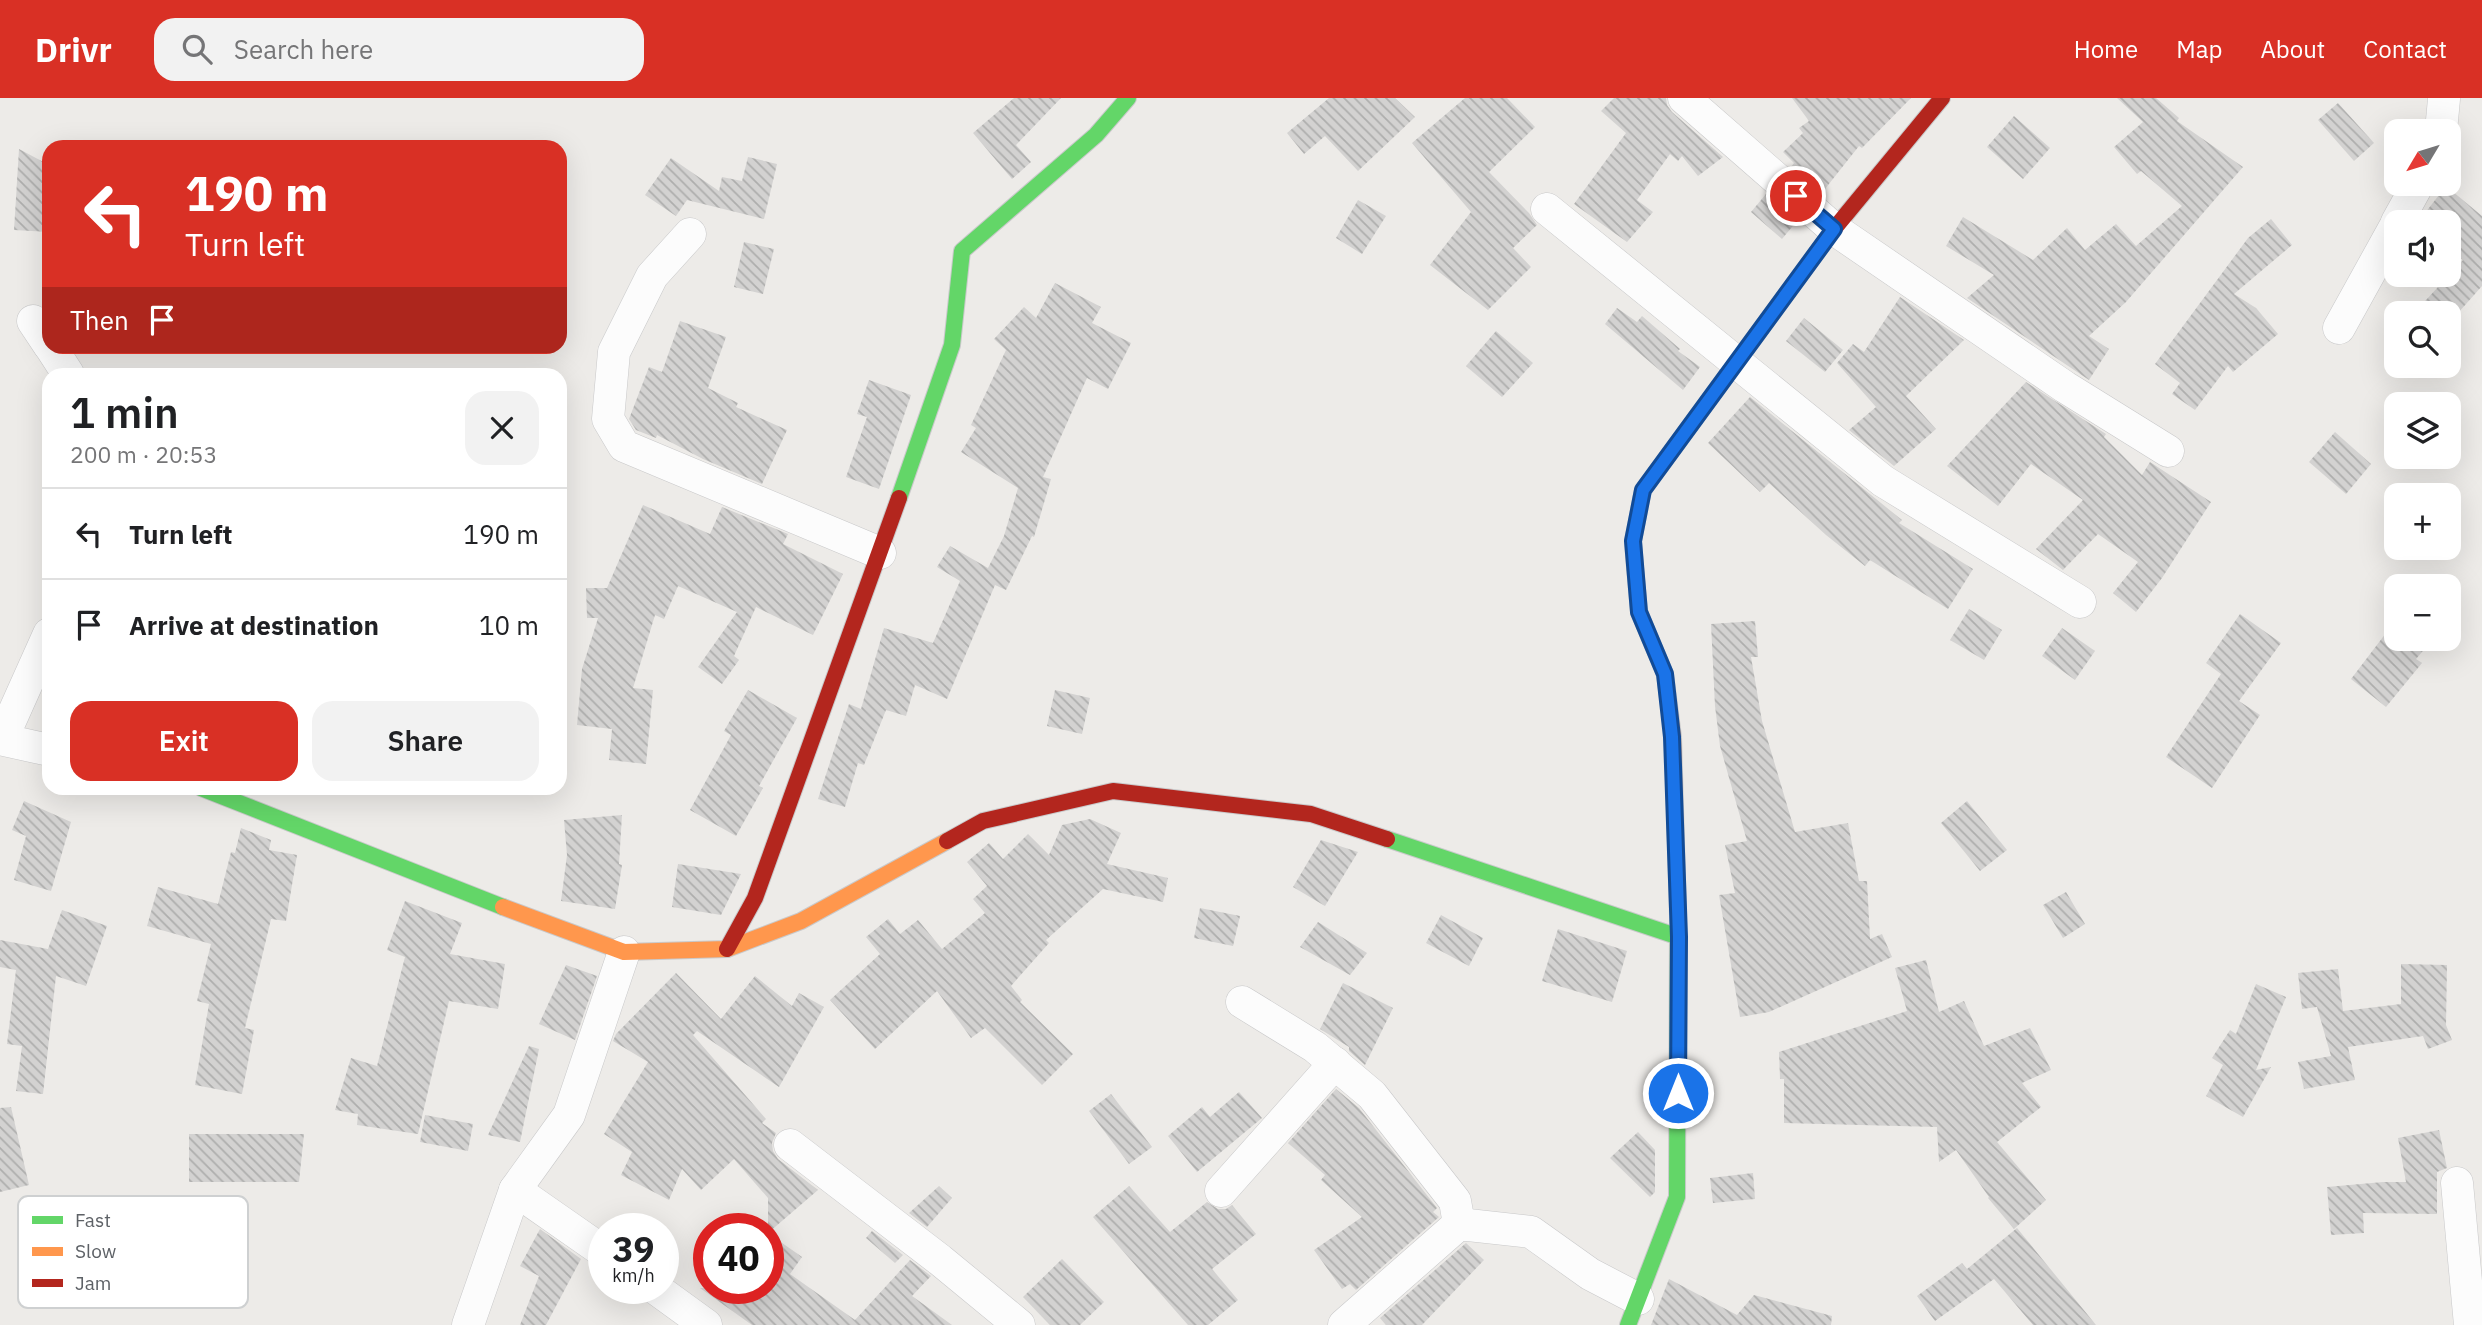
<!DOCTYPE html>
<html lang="en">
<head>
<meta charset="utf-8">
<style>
	:root { --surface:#fff; --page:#f2f2f2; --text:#202124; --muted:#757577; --line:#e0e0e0; --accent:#d93025 }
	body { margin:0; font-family:"IBM Plex Sans",sans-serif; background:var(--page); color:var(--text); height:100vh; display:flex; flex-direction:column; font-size:26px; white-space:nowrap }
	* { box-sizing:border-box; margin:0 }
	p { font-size:23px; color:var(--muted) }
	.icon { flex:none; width:38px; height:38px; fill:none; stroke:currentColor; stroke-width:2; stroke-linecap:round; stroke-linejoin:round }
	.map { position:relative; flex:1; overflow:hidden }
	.panel { position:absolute; left:42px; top:270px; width:525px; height:427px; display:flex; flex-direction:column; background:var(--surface); border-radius:21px; box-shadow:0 7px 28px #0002 }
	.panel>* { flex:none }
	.guide { position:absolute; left:42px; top:42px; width:525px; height:214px; border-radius:21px; box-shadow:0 7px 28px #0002; background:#d93025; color:#fff; overflow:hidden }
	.needle { width:46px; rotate:232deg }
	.buttons { position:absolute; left:2384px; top:21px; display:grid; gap:14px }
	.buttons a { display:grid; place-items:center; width:77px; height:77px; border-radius:14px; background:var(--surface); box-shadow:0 7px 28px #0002; font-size:35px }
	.speed { position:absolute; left:588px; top:1115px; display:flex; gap:14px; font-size:35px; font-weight:700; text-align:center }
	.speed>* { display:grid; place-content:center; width:91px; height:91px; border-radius:50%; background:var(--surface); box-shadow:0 7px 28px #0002; line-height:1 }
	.speed small { font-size:18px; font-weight:400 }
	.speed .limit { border:10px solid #d22; background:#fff; color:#111 }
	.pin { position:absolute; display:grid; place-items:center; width:60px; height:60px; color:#fff; margin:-30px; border:4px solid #fff; border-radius:50%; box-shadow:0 2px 7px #0007 }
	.me { position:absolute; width:77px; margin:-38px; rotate:0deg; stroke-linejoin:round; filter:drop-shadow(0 0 5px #0008) }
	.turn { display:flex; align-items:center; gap:24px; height:147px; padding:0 28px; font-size:32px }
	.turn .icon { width:91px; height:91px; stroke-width:2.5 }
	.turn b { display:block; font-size:49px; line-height:60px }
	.then { display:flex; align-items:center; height:66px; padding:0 28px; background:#0003; gap:14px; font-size:26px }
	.round { display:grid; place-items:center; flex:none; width:74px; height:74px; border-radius:21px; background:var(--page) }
	.overview { display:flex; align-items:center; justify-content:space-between; height:119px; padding:0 28px }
	h1 { font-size:42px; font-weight:600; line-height:52px }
	.action { display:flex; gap:14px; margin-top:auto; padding:14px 28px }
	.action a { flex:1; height:80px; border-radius:21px; background:var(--accent); color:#fff; font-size:28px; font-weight:600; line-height:80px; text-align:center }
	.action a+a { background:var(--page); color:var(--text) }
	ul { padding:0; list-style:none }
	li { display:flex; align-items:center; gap:21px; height:91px; padding:0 28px; border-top:2px solid var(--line) }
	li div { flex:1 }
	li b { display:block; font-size:26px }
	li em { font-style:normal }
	header { display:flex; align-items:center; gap:42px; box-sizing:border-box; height:98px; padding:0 35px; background:var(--accent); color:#fff }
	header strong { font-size:33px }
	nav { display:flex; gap:38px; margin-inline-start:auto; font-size:24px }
	.search { width:490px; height:63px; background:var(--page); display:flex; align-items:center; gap:18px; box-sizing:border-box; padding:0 24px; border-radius:21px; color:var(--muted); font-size:26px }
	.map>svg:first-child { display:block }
	.building { fill:url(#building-back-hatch) }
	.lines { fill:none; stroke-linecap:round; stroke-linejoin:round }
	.street-casing { stroke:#c8c8c9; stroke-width:33 }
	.fast-casing { stroke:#c9c9ca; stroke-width:18 }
	.slow-casing { stroke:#c9c9ca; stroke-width:18 }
	.jam-casing { stroke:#c9c9ca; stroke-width:18 }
	.street { stroke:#fcfcfc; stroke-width:32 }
	.fast { stroke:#63d668; stroke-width:16 }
	.slow { stroke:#ff974d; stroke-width:16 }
	.jam { stroke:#b3261e; stroke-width:16 }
	.route-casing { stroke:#114b97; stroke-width:18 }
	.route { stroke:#1a73e8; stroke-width:12 }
	.key { fill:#fff; stroke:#ced0d1; stroke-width:2 }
	.key-label { font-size:19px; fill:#5d6166 }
</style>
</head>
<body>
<header>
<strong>Drivr</strong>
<div class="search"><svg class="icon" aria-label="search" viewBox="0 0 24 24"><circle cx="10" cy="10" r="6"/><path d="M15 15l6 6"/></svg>Search here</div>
<nav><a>Home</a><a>Map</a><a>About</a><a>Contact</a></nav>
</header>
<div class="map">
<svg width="2482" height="1227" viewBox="0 0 2482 1227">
	<defs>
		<pattern id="building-back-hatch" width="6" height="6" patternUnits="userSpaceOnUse" patternTransform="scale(1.75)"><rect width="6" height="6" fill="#d3d2d1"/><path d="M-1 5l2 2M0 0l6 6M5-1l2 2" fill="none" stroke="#aeaead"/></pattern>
	</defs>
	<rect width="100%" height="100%" fill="#edebe8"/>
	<g class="building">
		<path d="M1014,0H1061L1016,47L1031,64L1012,81L973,35Z"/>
		<path d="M1329,0H1395L1415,19L1358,73L1325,38L1304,56L1287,35Z"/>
		<path d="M1465,0H1507L1535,29L1489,74L1529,115L1537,127L1513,150L1531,169L1488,212L1430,167L1471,114L1412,45Z"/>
		<path d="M1614,0H1666L1667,7L1672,14L1723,59L1698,78L1682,58L1678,63L1670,56L1637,102L1653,114L1627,144L1574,106L1626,35L1601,13Z"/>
		<path d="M1792,0H1911L1862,50L1859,48L1821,96L1791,69L1794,65L1783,54L1803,35L1799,30L1809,23Z"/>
		<path d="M2117,0H2156L2179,20L2177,23L2243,69L2126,204L2089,238L2109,251L2089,282L1967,200L1994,177L1946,148L1963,119L2033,162L2067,130L2085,152L2116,126L2136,148L2182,108L2141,73L2137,76L2114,49L2143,24Z"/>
		<path d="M2338,5L2374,45L2354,63L2318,22Z"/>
		<path d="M2014,18L2050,50L2023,81L1987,49Z"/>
		<path d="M19,51L49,67V134L14,132Z"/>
		<path d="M748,59L777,66L764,121L687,102L676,118L645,97L671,60L719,93L722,79L742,83Z"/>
		<path d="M2446,88L2482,118V188L2458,215H2414L2463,162L2448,150V124H2418Z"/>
		<path d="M1766,96L1797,123L1782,141L1751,114Z"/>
		<path d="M1358,102L1386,118L1362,156L1336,140Z"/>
		<path d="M2271,121L2292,147L2234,196L2256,210L2278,236L2233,274L2228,268L2195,312L2172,296L2180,285L2155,266L2248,140Z"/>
		<path d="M744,144L774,151L763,196L734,189Z"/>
		<path d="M1055,185L1101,209L1092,225L1131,245L1108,291L1087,280L1043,379L1051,381L1034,439L1032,438L1006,492L995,487L947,601L915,587L906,618L886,612L864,667L858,665L845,709L818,701L849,606L861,611L884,530L933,545L960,483L937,469L950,448L988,470L1004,438L1018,390L961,354L976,330L971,327L1006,252L994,241L1024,209L1036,220Z"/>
		<path d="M1900,199L1964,242L1906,298L1936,331L1894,368L1849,332L1876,309L1837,265L1853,246L1864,254Z"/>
		<path d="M1617,210L1637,224L1642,218L1680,251L1678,253L1700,269L1683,292L1605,226Z"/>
		<path d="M1804,220L1843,252L1825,274L1786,243Z"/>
		<path d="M680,223L726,239L708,290L738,305L736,309L787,332L762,386L703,361L657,337L656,340L636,332L629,321L649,269L662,274Z"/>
		<path d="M1496,233L1533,265L1502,299L1466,268Z"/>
		<path d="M869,282L911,297L879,391L846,379L867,319L857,316Z"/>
		<path d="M2026,284L2106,336L2104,339L2142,377L2150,364L2211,404L2162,480L2136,514L2113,495L2138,464L2098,436L2063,472L2036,451L2083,402L2031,366L1998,408L1947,368Z"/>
		<path d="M1750,299L1902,422L1899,425L1973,471L1948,511L1870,462L1865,468L1826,437L1769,385L1760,394L1708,345Z"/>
		<path d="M2335,334L2371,366L2346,396L2309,364Z"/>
		<path d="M643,407L710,436L722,409L788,436L783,446L843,476L813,537L756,509L734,558L739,562L722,586L698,569L737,514L678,488L664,521L655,517L633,590L653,592L646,666L609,662L612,631L577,627L582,571L598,520H587L586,490H607Z"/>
		<path d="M1969,511L2002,532L1984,562L1950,542Z"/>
		<path d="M2240,516L2281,545L2239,603L2260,617L2212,690L2166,659L2221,576L2206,565Z"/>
		<path d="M1755,523L1758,559H1751L1762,623L1795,734L1848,725L1859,783H1867L1870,841L1882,836L1892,859L1769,914L1740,919L1719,797L1735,795L1725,747L1747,743L1720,648L1715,608L1711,526Z"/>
		<path d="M2062,530L2095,553L2075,582L2042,558Z"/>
		<path d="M2386,535L2392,541H2433L2416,561L2422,565L2386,609L2351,581Z"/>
		<path d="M748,592L797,620L759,688L763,690L736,738L690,712L731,637L724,633Z"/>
		<path d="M1055,592L1090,600L1082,636L1047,628Z"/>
		<path d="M24,703L71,724L51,793L14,782L26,738L12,732Z"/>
		<path d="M1967,703L2007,752L1980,773L1941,725Z"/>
		<path d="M622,717L619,766L622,767L615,811L561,803L567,757L564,722Z"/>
		<path d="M1090,721L1121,735L1107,766L1168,780L1163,804L1103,791L1046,842L1049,845L1011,888L1022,902L1020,904L1073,956L1042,987L985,930L971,940L937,893L875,951L830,902L880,856L866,839L888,821L900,836L918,822L942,851L985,815L973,801L987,788L967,764L989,745L1003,761L1028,736L1049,757L1062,727Z"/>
		<path d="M241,730L271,742L269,752L297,757L286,823L271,821L245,930L254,932L242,996L195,987L209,906L197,903L211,846L147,828L158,789L218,806L231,754L235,755Z"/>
		<path d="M1321,742L1358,754L1325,808L1293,789Z"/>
		<path d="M678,766L741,776L721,817L672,809Z"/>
		<path d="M2066,794L2085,826L2063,840L2043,807Z"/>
		<path d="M405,803L462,825L450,856L505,866L498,911L449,903L418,1036L357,1027L358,1016L335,1012L351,960L377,968L405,859L387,852Z"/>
		<path d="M1200,810L1240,818L1233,848L1194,840Z"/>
		<path d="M62,812L107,828L86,888L56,878L43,996L16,993L22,948L7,946L16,872L0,869V842L48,851Z"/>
		<path d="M1441,817L1483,840L1469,868L1426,845Z"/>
		<path d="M1318,824L1367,855L1350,877L1300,849Z"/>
		<path d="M1558,831L1627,853L1612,904L1542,883Z"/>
		<path d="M1926,862L1939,914L1964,903L1984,948L2030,930L2051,972L2022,985L2041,1009L1997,1044L2046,1102L2014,1131L1988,1100L1989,1099L1956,1052L1939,1064L1937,1029L1784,1025V981H1780L1779,954L1907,913L1895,870Z"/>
		<path d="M2401,866L2447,867L2446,927L2452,942L2428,951L2423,938L2348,949L2355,982L2304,991L2298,964L2331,958L2317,909L2302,911L2298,875L2338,871L2343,913L2401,906Z"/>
		<path d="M566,867L597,878L575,942L539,926Z"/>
		<path d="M676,875L721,921L755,878L792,908L799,895L824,909L779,989L697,933L693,937L766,1021L762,1025L776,1035L772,1045L773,1053L778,1061L818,1092L768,1135V1100L734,1061L701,1092L682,1071L669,1102L621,1077L632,1054L604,1036L648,964L613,943L616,936Z"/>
		<path d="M1343,885L1393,910L1365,967L1349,953V949L1320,931Z"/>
		<path d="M2256,886L2286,899L2256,972L2271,969L2243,1019L2206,998L2223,967L2212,960L2230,932L2236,936Z"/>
		<path d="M529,948L539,951L520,1044L488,1037Z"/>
		<path d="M1336,991L1359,1010L1437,1110L1433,1114L1439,1119L1356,1192L1350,1186L1342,1191L1314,1152L1362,1119L1321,1082L1325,1077L1288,1045Z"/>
		<path d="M1239,994L1262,1020L1197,1074L1168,1038L1202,1009L1210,1019Z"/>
		<path d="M1111,996L1152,1049L1129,1066L1089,1013Z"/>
		<path d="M11,1009L29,1087L0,1094V1010Z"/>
		<path d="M425,1017L473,1026L468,1053L420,1044Z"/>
		<path d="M2439,1032L2447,1070L2437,1074V1116L2363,1115L2364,1135L2331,1137L2327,1089L2383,1084H2406L2398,1040Z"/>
		<path d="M1638,1034L1655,1052V1094L1650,1099L1610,1060Z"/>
		<path d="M189,1036H304L299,1084H189Z"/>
		<path d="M1753,1075L1755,1101L1713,1105L1710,1080Z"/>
		<path d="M939,1088L952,1100L927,1129L909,1115Z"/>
		<path d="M1129,1088L1170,1134L1207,1104L1218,1111H1226L1232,1107L1256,1136L1212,1171L1238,1202L1208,1227H1188L1093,1119Z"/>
		<path d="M2017,1130L2096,1227H2033L1994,1181L1935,1223L1917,1198L1962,1165L1967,1171Z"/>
		<path d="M540,1131L581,1161L546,1227H520L539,1178L520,1168Z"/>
		<path d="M872,1133L903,1157L895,1165L866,1140Z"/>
		<path d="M768,1135L802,1159L790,1176L855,1222L910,1162L931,1178L912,1198L952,1227H752L700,1190H768Z"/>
		<path d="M1466,1145L1484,1162L1422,1227H1386L1380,1220Z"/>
		<path d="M1062,1161L1104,1204L1080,1227H1050L1023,1199Z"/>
		<path d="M1669,1181L1737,1217L1754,1197L1832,1218L1831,1227H1651Z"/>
	</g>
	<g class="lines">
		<defs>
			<g id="street">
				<path d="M1684,0L1834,131L2065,289L2168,353"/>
				<path d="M2441,33L2444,1"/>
				<path d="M1547,111L1883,383L2080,504"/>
				<path d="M2397,124L2418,86"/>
				<path d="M690,136L652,178L614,254L608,321L624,348L880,455"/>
				<path d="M33,223L49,247"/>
				<path d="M2339,230L2396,127"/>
				<path d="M50,248L68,276"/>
				<path d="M0,641L49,652"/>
				<path d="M2,641L49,536"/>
				<path d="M1242,904L1315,949L1372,997L1455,1103L1459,1126"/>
				<path d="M790,1047L940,1162L1019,1227"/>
				<path d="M2457,1085L2470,1227"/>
				<path d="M515,1092L604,1154"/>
				<path d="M1221,1093L1335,965"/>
				<path d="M655,1190L706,1227"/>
				<path d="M468,1227L515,1092L569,1017L624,854"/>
				<path d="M1344,1227L1459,1126L1531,1134L1590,1176L1638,1201"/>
			</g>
			<g id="fast">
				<path d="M899,400L952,247L962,153L1096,37L1128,0"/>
				<path d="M201,690L503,809"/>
				<path d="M1387,741L1679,839"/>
				<path d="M1628,1227L1677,1099L1678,818"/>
			</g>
			<g id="slow">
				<path d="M1635,469L1639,514L1665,576L1673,639L1678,818"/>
				<path d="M503,809L624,854L727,851L801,823L947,743"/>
			</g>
			<g id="jam">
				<path d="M1635,469L1633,443L1643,392L1834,131L1942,0"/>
				<path d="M947,743L983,723L1113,693L1311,716L1387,741"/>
				<path d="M727,851L755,800L899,400"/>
			</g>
		</defs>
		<use href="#street" class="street-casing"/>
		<use href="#fast" class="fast-casing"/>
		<use href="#slow" class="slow-casing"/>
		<use href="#jam" class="jam-casing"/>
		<use href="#street" class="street"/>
		<use href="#fast" class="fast"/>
		<use href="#slow" class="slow"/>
		<use href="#jam" class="jam"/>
	</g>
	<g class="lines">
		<defs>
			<path id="route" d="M1678,995L1679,839L1672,639L1665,576L1639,514L1633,443L1643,392L1834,131L1796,98"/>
		</defs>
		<use href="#route" class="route-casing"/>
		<use href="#route" class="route"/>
	</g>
	<rect x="18" y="1098" width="230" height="112" rx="10" class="key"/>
	<rect x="32" y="1118" width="31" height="8" fill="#63d668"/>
	<rect x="32" y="1149" width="31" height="9" fill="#ff974d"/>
	<rect x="32" y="1181" width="31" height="8" fill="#b3261e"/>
	<g class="key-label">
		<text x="75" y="1129">Fast</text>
		<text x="75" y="1160">Slow</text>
		<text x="75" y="1192">Jam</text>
	</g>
</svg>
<div class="buttons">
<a><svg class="needle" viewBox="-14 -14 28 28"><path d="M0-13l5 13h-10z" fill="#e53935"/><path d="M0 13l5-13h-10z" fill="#757577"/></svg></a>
<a><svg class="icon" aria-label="sound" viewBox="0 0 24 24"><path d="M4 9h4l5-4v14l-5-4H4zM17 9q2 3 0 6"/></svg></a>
<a><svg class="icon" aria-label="search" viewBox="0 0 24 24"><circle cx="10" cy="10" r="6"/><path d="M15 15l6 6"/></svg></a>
<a><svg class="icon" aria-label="layers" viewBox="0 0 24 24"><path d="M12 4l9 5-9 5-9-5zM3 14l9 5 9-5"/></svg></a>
<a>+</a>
<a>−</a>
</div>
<div class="speed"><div>39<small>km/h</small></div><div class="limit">40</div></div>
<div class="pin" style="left:1796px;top:98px;background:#d93025"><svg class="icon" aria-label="arrive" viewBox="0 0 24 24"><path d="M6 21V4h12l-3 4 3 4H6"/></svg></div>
<svg class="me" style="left:1678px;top:995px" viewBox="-20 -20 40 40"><circle r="17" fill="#1a73e8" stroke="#fff" stroke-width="3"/><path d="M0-11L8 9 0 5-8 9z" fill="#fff"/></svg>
<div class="guide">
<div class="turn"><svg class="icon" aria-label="left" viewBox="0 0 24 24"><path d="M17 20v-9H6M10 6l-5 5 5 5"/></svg><div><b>190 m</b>Turn left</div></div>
<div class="then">Then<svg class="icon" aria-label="arrive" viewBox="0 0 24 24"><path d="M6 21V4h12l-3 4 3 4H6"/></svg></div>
</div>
<section class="panel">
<div class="overview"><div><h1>1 min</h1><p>200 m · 20:53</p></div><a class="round"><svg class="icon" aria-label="close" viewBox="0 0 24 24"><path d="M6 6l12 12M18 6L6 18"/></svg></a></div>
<ul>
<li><svg class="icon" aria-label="left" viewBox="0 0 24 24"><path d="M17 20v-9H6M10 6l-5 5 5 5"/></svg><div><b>Turn left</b></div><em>190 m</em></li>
<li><svg class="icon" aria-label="arrive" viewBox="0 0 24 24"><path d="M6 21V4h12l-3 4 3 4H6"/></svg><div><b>Arrive at destination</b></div><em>10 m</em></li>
</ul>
<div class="action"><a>Exit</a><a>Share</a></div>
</section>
</div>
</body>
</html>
